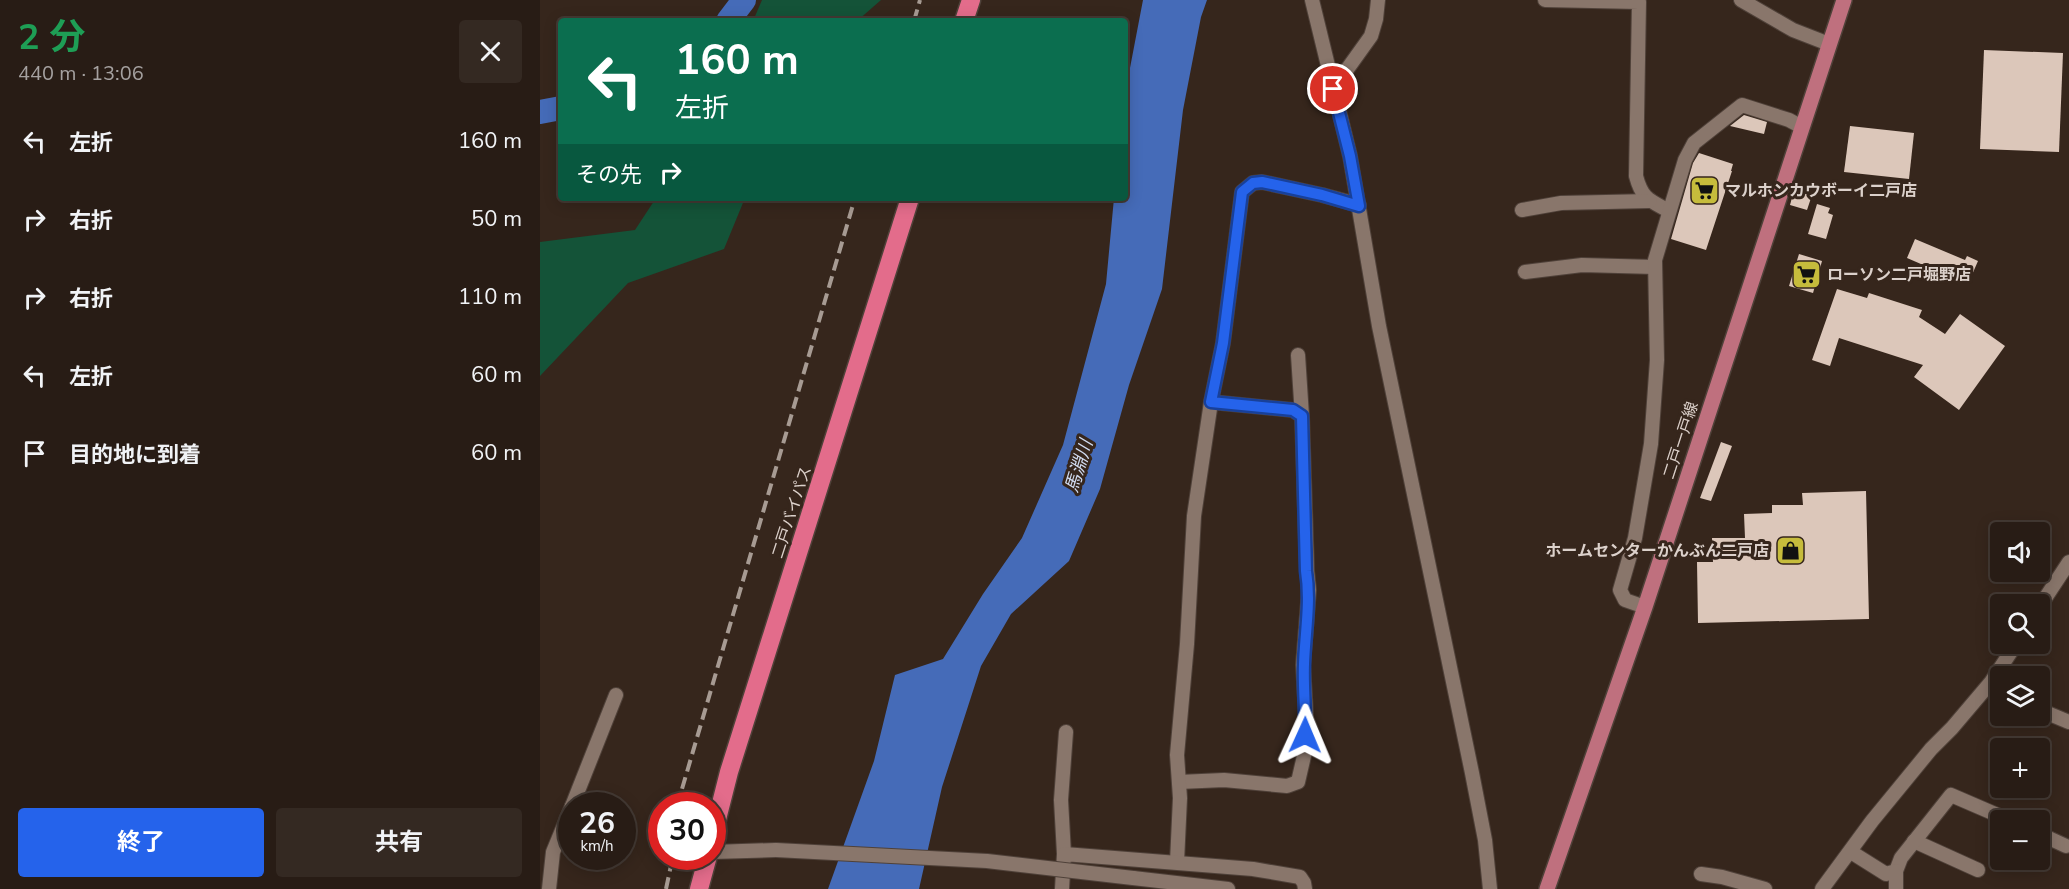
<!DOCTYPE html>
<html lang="ja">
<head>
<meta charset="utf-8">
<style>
	:root { --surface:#281c15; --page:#342922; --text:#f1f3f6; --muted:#a5a1a0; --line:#443a34; --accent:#2563eb }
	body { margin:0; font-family:"Nunito Sans","Noto Sans JP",sans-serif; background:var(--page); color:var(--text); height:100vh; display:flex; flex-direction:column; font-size:22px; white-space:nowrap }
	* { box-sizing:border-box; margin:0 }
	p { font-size:20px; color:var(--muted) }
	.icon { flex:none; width:33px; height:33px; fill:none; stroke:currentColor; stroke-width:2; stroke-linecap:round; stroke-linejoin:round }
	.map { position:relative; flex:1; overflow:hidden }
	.details { display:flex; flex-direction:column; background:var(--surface); width:540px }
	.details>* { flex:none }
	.guide { position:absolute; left:18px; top:18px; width:570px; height:183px; border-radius:6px; box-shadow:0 3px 15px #0003,0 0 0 2px var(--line); background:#0b6e4f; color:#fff; overflow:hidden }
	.buttons { position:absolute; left:1450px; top:522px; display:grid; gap:12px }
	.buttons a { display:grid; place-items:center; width:60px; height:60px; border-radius:6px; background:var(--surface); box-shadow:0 3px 15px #0003,0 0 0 2px var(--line); font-size:30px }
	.speed { position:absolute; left:18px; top:792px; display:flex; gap:12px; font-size:30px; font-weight:700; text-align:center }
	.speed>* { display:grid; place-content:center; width:78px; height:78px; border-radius:50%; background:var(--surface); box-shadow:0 3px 15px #0003,0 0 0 2px var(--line); line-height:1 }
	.speed small { font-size:15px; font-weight:400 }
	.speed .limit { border:9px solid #d22; background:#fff; color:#111 }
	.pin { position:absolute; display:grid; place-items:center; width:51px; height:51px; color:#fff; margin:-26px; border:3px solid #fff; border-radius:50%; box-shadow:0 2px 6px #0007 }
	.me { position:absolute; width:66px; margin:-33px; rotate:1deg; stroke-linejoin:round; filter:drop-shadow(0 0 4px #0008) }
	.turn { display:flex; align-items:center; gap:21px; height:126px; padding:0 18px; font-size:27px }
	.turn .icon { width:78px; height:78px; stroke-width:2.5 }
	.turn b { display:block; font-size:42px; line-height:51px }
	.then { display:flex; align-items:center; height:57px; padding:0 18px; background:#0003; gap:12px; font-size:22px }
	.round { display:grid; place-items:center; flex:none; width:63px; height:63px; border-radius:6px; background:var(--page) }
	.head { display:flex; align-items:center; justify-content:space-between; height:102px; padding:0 18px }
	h1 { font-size:36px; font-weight:700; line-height:45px; color:#1e9e55 }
	.cta { display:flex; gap:12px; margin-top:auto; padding:12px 18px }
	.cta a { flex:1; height:69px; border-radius:6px; background:var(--accent); color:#fff; font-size:24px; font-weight:700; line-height:69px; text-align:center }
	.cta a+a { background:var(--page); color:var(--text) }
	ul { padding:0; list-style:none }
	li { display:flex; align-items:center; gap:18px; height:78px; padding:0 18px }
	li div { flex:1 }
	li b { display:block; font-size:22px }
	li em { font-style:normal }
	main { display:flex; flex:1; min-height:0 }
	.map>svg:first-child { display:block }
	.green { fill:#145338 }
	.water { fill:#456bb8 }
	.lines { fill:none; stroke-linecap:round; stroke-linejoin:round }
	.river { stroke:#456bb8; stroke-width:24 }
	.building { fill:#dcc7ba }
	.minor-casing { stroke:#4f4139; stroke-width:16 }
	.major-casing { stroke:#4f4139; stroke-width:18 }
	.highway-casing { stroke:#4f4139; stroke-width:21 }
	.minor { stroke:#89766b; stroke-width:14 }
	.major { stroke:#bf707e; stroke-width:15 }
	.highway { stroke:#e36c8b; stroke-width:18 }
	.rail { stroke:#a79b93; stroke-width:4; stroke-dasharray:12 6; stroke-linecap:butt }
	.minor-bridge-casing { stroke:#4f4139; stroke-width:16; stroke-linecap:butt }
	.minor-bridge { stroke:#89766b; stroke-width:14 }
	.route-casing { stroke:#184099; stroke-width:15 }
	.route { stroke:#2563eb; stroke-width:10 }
	.labels { text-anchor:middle; stroke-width:6; stroke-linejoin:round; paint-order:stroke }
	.poi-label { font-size:16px; font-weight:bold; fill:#dcd1cb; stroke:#36261c; text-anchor:start }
	.street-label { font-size:16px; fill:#dcd1cb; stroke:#36261c }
	.water-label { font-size:18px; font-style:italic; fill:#d1dcf1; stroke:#36261c }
</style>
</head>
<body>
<main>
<section class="details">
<div class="head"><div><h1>2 分</h1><p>440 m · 13:06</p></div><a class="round"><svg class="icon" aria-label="close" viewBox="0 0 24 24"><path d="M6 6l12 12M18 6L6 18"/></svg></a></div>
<ul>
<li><svg class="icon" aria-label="left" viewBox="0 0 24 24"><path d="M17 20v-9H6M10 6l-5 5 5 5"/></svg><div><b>左折</b></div><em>160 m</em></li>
<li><svg class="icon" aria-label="right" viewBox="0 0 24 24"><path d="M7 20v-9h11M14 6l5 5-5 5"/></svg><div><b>右折</b></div><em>50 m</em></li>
<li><svg class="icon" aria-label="right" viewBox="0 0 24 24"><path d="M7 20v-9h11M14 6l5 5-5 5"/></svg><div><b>右折</b></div><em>110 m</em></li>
<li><svg class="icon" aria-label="left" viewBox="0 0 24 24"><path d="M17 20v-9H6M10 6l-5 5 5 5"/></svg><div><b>左折</b></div><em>60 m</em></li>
<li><svg class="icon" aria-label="arrive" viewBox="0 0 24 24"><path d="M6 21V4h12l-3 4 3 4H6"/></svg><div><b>目的地に到着</b></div><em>60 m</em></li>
</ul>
<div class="cta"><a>終了</a><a>共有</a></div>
</section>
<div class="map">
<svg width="1529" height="889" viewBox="0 0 1529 889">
	<rect width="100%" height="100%" fill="#36261c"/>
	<g class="green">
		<path d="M222,0H341L317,21H213Z"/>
		<path d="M116,198H205L184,249L88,283L0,376V242L95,230Z"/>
	</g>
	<path class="water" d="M603,0H667L661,17L643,110L622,289L589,385L560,489L529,561L471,614L441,666L402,787L379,889H288L334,761L355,675L403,659L443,594L482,538L523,445L566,284L574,198H585V94Z"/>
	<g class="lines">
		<g class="river">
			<path d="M188,21L204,0"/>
			<path d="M0,112L21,108"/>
		</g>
	</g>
	<g class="building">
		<path d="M1444,50L1523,53L1519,152L1440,149Z"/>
		<path d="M1204,115L1227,122L1224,134L1190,126Z"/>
		<path d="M1310,126L1374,133L1369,179L1304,172Z"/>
		<path d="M1159,153L1193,164L1191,171H1192L1166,250L1131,239L1153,163Z"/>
		<path d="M1254,190L1272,195L1267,210L1250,205Z"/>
		<path d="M1277,204L1290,208L1288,213L1293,215L1286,239L1268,234Z"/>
		<path d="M1375,239L1425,260L1427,256L1438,261L1431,277L1421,273L1418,280L1367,258Z"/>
		<path d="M1259,254L1282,261L1273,293L1249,286Z"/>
		<path d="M1297,289L1327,298L1329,293L1382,310L1379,317L1405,334L1420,314L1465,346L1419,410L1374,377L1383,365L1299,338L1290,366L1272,360Z"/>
		<path d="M1181,442L1192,446L1171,501L1160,498Z"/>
		<path d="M1326,491L1329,619L1158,623L1157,562H1173L1172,538H1205L1204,514L1232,513V505H1263L1262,493Z"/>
	</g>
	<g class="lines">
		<defs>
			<g id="minor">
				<path d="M772,0L810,156L839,326L932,773L945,840L950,889"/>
				<path d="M1005,0L1099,2L1096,176C1102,199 1109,200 1129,211"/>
				<path d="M1201,0L1253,30L1289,44"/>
				<path d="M793,89L831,36L836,19L838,0"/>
				<path d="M982,210L1021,203L1110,201"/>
				<path d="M985,272L1042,265L1115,267"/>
				<path d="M758,355L762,416"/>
				<path d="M1500,606L1529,562"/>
				<path d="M1105,607L1085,600L1080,590L1095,538L1111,444L1117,360L1115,260L1145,160L1154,143L1202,105L1249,120L1262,127"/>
				<path d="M1500,710L1529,722"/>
				<path d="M639,782L684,780L747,786L758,782L764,756L766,714L763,665L769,590L767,571L762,416L753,410L671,402"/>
				<path d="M32,806L76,695"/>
				<path d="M1500,834L1526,846"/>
				<path d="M1374,841L1438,870"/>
				<path d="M172,852L236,850"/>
				<path d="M1311,852L1346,874L1356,871L1361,858L1411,795L1469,820"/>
				<path d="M524,854L521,800L526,732"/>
				<path d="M637,862L640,798L637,755L647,644L654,516L671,402L683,343L702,192L713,183L722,182L782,195L819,205"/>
				<path d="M1161,874L1182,877L1225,889"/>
				<path d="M593,878L688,889"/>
				<path d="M9,889L13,852L32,806"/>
				<path d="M522,889L524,854L713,869L760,877L764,883L765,889"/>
				<path d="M1282,889L1332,821L1391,749L1412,728L1451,682L1476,644"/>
				<path d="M1356,889V871"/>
			</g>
			<path id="major" d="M1007,889L1105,607L1304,0"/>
			<g id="highway">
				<path d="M424,21L431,0"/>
				<path d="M172,839L189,772L370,198"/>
				<path d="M159,889L168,856"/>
			</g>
		</defs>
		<use href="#minor" class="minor-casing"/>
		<use href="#major" class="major-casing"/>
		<use href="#highway" class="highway-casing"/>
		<use href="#minor" class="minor"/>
		<use href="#major" class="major"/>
		<use href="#highway" class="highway"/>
		<g class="rail">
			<path d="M374,21L380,0"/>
			<path d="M137,806L315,198"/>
			<path d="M126,889L133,856"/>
		</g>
		<defs>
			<path id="minor-bridge" d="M236,850L447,861L593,878"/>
		</defs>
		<use href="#minor-bridge" class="minor-bridge-casing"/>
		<use href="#minor-bridge" class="minor-bridge"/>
	</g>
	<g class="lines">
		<defs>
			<path id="route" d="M765,735C766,711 763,688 764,664C765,633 771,602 766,571L762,416L753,410L671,402L683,343L702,192L713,183L722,182L782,195L819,206L810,156L793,89"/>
		</defs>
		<use href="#route" class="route-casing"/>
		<use href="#route" class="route"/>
	</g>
	<defs>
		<symbol id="supermarket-square" viewBox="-11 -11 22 22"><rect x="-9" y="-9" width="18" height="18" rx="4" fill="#c6bc3c" stroke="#36261c"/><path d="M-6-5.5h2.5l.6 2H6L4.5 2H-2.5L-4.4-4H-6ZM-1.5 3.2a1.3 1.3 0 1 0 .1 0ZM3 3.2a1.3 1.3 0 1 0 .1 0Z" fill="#111"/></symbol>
		<symbol id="shop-square" viewBox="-11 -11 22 22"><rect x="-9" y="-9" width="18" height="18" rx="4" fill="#c6bc3c" stroke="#36261c"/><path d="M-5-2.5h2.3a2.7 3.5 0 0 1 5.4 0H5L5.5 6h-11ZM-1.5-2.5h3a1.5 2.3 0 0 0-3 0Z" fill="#111"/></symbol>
	</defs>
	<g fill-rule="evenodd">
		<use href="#supermarket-square" x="1148" y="174" width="33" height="33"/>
		<use href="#supermarket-square" x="1250" y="258" width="33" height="33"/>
		<use href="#shop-square" x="1234" y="534" width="33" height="33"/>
	</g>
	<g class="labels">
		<g class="poi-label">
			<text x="1185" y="196">マルホンカウボーイ二戸店</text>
			<text x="1287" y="280">ローソン二戸堀野店</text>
			<text x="1229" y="556" text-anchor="end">ホームセンターかんぶん二戸店</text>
		</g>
		<g class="street-label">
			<text transform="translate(1140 440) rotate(-72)" y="6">二戸一戸線</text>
			<text transform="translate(251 512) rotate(-72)" y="6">二戸バイパス</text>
		</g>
		<g class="water-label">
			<text transform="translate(539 466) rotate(-73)" y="6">馬淵川</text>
		</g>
	</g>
</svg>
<div class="buttons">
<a><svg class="icon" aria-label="sound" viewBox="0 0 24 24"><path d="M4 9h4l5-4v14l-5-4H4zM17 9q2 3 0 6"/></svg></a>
<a><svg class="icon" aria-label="search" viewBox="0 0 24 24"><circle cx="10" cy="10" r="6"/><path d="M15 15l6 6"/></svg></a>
<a><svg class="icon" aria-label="layers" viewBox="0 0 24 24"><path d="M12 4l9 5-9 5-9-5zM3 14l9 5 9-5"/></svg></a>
<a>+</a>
<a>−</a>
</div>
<div class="speed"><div>26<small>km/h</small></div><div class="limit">30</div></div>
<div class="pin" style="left:793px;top:89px;background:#d93025"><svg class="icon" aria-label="arrive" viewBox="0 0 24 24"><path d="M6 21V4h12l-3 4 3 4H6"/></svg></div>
<svg class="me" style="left:765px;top:735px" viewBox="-20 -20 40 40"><path d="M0-17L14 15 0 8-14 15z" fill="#2563eb" stroke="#fff" stroke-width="4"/></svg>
<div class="guide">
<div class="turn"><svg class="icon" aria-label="left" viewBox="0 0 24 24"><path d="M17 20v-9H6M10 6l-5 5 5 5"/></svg><div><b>160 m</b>左折</div></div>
<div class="then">その先<svg class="icon" aria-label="right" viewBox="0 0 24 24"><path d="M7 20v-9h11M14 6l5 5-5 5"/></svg></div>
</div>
</div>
</main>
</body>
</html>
